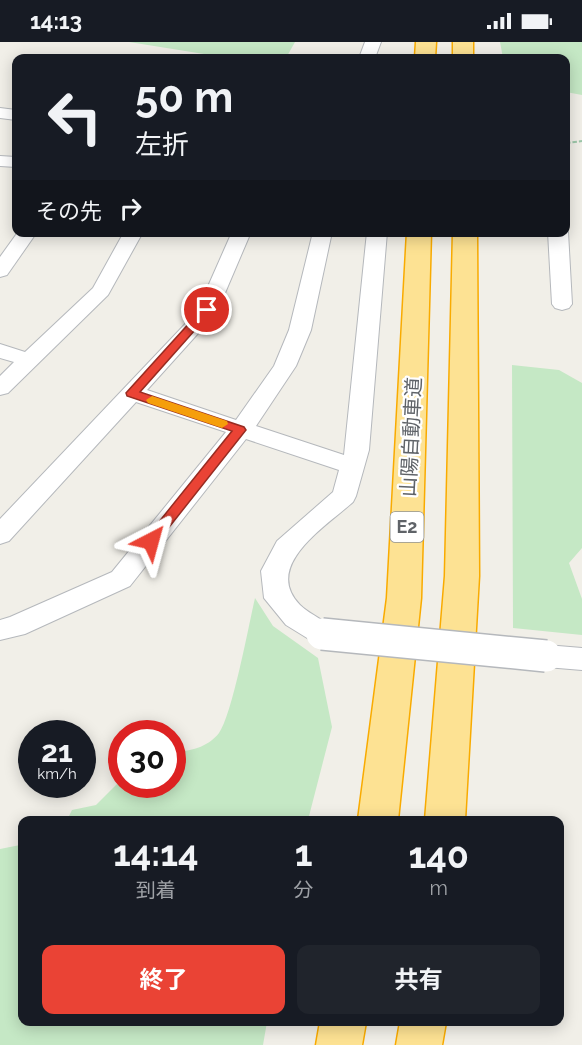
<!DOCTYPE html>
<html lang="ja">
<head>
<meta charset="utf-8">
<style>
	:root { --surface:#171b24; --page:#20242c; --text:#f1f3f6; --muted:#9ea1a6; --accent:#ea4335 }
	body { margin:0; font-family:Raleway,"Noto Sans JP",sans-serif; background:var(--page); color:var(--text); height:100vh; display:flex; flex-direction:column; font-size:22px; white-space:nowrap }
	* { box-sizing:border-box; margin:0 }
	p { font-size:20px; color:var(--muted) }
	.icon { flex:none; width:33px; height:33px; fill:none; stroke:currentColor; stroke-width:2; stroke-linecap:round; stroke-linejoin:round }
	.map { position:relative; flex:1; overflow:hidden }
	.panel { position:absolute; left:18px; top:774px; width:546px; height:210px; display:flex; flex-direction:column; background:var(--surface); border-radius:12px; box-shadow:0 3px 15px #0003 }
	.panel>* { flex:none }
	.banner { position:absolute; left:12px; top:12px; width:558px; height:183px; border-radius:12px; box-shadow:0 3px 15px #0003; background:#171b24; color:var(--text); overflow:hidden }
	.speed { position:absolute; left:18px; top:678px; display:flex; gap:12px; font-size:30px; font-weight:700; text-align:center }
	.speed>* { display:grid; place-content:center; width:78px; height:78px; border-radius:50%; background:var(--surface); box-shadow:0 3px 15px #0003; line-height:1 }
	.speed small { font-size:15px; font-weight:400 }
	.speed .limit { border:9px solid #d22; background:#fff; color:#111 }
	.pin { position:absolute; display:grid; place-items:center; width:51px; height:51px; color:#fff; margin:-26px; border:3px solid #fff; border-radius:50%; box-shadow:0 2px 6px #0007 }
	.me { position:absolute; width:66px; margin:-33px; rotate:39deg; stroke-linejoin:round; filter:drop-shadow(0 0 4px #0008) }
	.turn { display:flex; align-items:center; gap:21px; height:126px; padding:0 24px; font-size:27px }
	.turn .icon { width:78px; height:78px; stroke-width:2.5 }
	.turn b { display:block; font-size:42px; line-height:51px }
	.then { display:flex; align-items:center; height:57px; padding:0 24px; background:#0003; gap:12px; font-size:22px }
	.eta { display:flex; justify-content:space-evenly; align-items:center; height:102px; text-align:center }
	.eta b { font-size:36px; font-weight:700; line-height:42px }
	.primary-button { display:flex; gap:12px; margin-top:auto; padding:12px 24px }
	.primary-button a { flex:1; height:69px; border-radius:12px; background:var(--accent); color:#fff; font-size:24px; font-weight:700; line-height:69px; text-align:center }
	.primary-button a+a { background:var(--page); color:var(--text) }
	.status { display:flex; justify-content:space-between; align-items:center; height:42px; padding:0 30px; background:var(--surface); direction:ltr }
	.status svg { height:16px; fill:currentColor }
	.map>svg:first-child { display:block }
	.green { fill:#c5e8c5 }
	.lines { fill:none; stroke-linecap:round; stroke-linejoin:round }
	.street-casing { stroke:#b5b8bc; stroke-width:2 }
	.highway-casing { stroke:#f9ab00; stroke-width:3 }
	.path { stroke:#9cc7a9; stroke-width:2; stroke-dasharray:4.5 2; stroke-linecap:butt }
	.street { fill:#fff; fill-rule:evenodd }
	.highway { fill:#fde293; fill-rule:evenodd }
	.street-bridge-casing { stroke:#b5b8bc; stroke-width:34; stroke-linecap:butt }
	.street-bridge { stroke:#fff; stroke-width:31 }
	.route { fill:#ea4335; stroke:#982c22; stroke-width:1.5 }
	.slow { fill:#f59e0b }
	.labels { text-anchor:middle; stroke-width:4.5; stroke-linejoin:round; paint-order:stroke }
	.shield { fill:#fff; stroke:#8f9295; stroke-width:1.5 }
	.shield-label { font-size:18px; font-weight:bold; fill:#5f6368 }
	.street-label { font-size:20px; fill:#5f6368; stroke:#fff }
</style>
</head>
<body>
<div class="status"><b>14:13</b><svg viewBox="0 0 49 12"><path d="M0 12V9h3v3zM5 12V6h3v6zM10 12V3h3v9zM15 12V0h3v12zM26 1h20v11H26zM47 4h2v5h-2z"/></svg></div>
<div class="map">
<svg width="582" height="1003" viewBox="0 0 582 1003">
	<rect width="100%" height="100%" fill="#f1efe8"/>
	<g class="green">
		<path d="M129,0H295L286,16H229Z"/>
		<path d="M500,0H582V53L566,50V16H503Z"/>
		<path d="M512,323L559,328L582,341V506L569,521L582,557V593L513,586Z"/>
		<path d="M255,556L273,584L318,616L332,685L308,778H67L72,768L96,763L121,738L122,742H172L173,710C190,709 207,706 219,691C232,674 249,582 255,556Z"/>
		<path d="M22,798V980H267L263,1003H0V807L20,803Z"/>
	</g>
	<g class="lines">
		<defs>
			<g id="street">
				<path d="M365,0H381L375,16H359Z"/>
				<path d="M0,66L16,68V78L0,76Z"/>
				<path d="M0,114L16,115V125L0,124Z"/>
				<path d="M566,187L568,190L572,262L569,266L562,268L555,266L552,262L548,190H566Z"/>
				<path d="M18,190H37L7,233L0,235V215Z"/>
				<path d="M124,190H143L108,253L8,351L0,353V334L14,320L0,316V302L25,310L93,246Z"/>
				<path d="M232,190H251L222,258L202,287L147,348L236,378L274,324L289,288L313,190H332L311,288L296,324L256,384L344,413L367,190H387L369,408L356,454L353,460C325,485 262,524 300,563C311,574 328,578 336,592L332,599L322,603L312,599L286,583L264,556L261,529L277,499L333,450L339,428L246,397L130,544L25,592L0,598V578L10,575L112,530L226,390L136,360L9,499L0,502V477L188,279L202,258Z"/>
				<path d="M546,603L582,606V628L546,625L536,622L532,614L536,606Z"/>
			</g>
			<g id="highway">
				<path d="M416,0H436L435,16H415Z"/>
				<rect x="453" y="0" width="20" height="16"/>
				<path d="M407,190H431L421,556L398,778H358L387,556Z"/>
				<path d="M453,190H477L479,534L465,778H425L445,534Z"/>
				<path d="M320,980H366L362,1003H316Z"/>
				<path d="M400,980H446L442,1003H396Z"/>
			</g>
		</defs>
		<use href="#street" class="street-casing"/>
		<use href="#highway" class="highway-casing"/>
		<path class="path" d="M566,101L582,99"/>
		<use href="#street" class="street"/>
		<use href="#highway" class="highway"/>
		<defs>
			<path id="street-bridge" d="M322,592L546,614"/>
		</defs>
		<use href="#street-bridge" class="street-bridge-casing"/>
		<use href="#street-bridge" class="street-bridge"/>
	</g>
	<path class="route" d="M207,265L213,268L211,270L140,350L244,385L246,388L155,503H146L144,499L146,496L232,389L127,354L126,351L203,266Z"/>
	<path class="slow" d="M152,354L227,379L228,382L222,386L148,361L146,358Z"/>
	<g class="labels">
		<rect class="shield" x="390.5" y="470" width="33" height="30" rx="4.5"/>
		<g class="shield-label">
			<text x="407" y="491">E2</text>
		</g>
		<g class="street-label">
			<text transform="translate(411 395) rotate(-87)" y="7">山陽自動車道</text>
		</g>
	</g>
</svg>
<div class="speed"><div>21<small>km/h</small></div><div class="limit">30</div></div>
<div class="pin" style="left:207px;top:268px;background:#d93025"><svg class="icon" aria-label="arrive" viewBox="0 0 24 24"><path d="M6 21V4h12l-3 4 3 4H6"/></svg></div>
<svg class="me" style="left:151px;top:499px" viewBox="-20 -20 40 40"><path d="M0-17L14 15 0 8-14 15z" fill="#ea4335" stroke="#fff" stroke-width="4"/></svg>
<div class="banner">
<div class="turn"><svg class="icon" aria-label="left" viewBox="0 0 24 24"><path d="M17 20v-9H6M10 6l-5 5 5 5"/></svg><div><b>50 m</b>左折</div></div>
<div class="then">その先<svg class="icon" aria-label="right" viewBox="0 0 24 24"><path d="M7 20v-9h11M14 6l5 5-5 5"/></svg></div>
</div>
<section class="panel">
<div class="eta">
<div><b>14:14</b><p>到着</p></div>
<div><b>1</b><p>分</p></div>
<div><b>140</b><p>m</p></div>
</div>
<div class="primary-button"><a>終了</a><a>共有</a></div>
</section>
</div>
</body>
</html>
